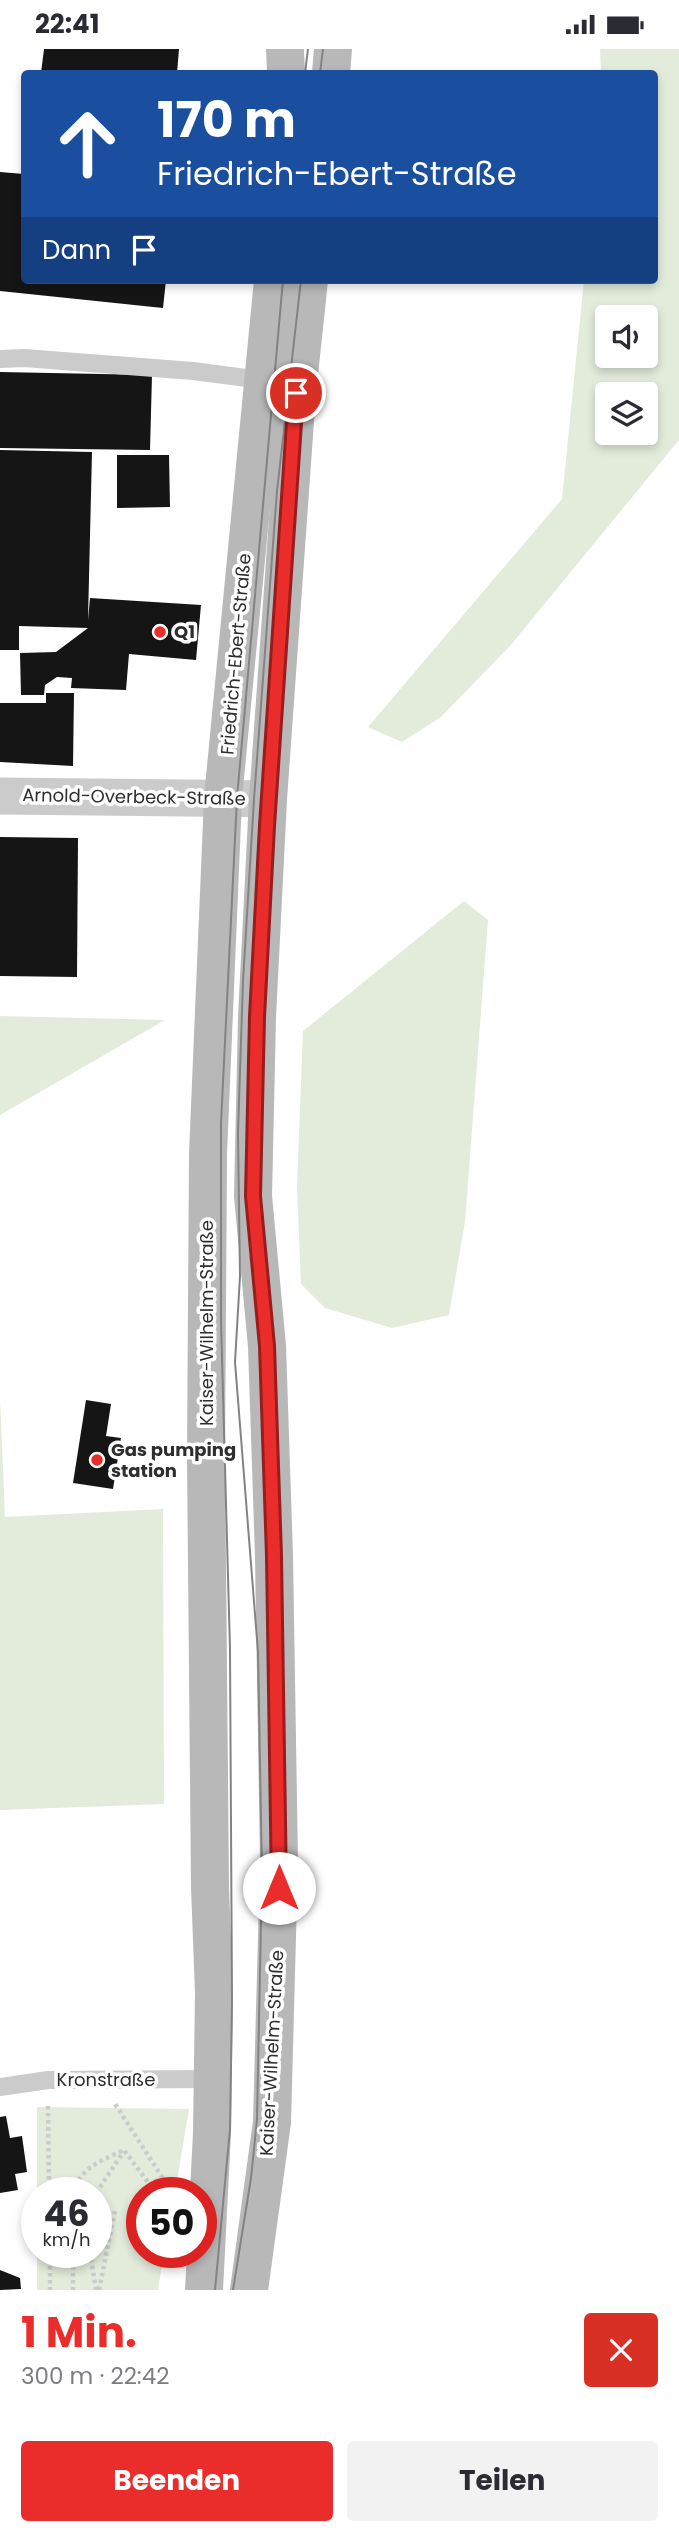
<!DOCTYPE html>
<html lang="de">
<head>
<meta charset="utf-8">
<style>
	:root { --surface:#fff; --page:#f2f2f3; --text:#2b2b33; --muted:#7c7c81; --accent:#ea2d2b }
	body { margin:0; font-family:Poppins,sans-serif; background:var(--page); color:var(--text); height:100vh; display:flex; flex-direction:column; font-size:26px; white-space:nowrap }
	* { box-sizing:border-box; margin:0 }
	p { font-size:23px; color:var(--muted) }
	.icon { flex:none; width:38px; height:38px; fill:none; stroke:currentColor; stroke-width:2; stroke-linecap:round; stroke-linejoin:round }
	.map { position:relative; height:2241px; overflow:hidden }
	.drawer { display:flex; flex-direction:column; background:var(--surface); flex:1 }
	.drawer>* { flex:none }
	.hud { position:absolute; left:21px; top:21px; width:637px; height:214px; border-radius:7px; box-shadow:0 4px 10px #0003; background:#1a4fa0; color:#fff; overflow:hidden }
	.buttons { position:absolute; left:595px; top:256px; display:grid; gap:14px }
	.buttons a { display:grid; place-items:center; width:63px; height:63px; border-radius:7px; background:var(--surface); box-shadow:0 4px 10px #0003; font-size:35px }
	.speed { position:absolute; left:21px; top:2128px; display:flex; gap:14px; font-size:35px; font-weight:700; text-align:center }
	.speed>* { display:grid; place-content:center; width:91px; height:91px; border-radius:50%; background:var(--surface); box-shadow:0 4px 10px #0003; line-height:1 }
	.speed small { font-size:18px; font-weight:400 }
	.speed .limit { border:10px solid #d22; background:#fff; color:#111 }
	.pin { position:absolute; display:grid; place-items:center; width:60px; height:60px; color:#fff; margin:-30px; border:4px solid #fff; border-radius:50%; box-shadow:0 2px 7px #0007 }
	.me { position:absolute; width:77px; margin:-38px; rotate:0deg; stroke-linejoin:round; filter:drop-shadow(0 0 5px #0008) }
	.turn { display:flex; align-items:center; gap:24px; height:147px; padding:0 21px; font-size:32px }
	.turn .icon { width:91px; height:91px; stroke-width:2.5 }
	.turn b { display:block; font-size:49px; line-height:60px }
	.then { display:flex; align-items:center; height:66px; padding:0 21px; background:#0003; gap:14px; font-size:26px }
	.round { display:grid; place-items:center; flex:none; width:74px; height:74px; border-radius:7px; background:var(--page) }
	.head { display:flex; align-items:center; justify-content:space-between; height:119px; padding:0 21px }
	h1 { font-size:42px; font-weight:700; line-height:52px; color:var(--accent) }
	.primary-button { display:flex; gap:14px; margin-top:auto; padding:14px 21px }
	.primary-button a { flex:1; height:80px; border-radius:7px; background:var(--accent); color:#fff; font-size:28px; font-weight:700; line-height:80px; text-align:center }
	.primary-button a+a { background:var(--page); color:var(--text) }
	.status { display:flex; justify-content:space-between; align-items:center; height:49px; padding:0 35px; background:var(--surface); direction:ltr }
	.status svg { height:19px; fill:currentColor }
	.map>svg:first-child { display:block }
	.green { fill:#e3ecdb; fill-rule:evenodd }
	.building { fill:#151515 }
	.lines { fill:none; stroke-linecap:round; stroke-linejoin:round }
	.path { stroke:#cbcbcb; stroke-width:4.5; stroke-dasharray:3.5 3.5; stroke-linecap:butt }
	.service { stroke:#cbcbcb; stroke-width:18 }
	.minor { stroke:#cbcbcb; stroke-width:37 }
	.secondary { stroke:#b8b8b8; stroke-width:38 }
	.tram { stroke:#838383; stroke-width:2 }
	.route-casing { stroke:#981d1c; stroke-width:18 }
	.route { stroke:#ea2d2b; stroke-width:12 }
	.poi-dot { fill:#ea2d2b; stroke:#fff; stroke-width:2.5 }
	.labels { text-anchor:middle; stroke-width:7; stroke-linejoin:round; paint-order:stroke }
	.poi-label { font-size:18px; font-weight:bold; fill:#2e2e2e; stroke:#fff; text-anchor:start }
	.street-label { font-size:18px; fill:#2e2e2e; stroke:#fff }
</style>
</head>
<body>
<div class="status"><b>22:41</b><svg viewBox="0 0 49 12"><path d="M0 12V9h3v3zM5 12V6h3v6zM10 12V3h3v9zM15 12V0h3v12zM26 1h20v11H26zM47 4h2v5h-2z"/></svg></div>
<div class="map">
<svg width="679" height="2241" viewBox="0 0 679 2241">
	<rect width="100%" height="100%" fill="#fff"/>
	<g class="green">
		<path d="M600,0H679V391L510,597L441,668L402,693L368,678L562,450L584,231H654V24H601ZM607,268H646V306H607ZM607,345H646V383H607Z"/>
		<path d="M464,852L488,871L465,1173L449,1266L392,1279L325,1259L301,1235L297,1138L303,982Z"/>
		<path d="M0,967L165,971L0,1066Z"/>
		<path d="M0,1350L5,1468L163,1460L164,1755L0,1761Z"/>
		<path d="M37,2058L189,2060L175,2144H142V2203H164L158,2241H37V2203H96V2144H37Z"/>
	</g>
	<g class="building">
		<path d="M44,0H179L177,24H41Z"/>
		<path d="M0,123L24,125V231H166L163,259L0,242Z"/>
		<path d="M0,323L152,326L150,401L0,399Z"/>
		<path d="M0,401L92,403L88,571L90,549L201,556L196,611L129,605L126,641L71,639L72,629L57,628L45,636L44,646H21L20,604L56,603L88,579L19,577V601H0Z"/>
		<path d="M117,406H169L170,458L117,459Z"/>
		<path d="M46,644H74L73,717L0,713V654H46Z"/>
		<path d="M0,788L78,789L77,928L0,927Z"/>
		<path d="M86,1351L111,1355L106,1387L121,1389L113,1440L73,1434Z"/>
		<path d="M6,2067L10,2089L22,2087L27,2123L15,2125L18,2141L0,2144V2068Z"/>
		<path d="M0,2221L20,2229L21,2240L0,2241Z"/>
	</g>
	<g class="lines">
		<g class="path">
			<path d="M48,2057L49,2144"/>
			<path d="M74,2144C77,2120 105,2110 124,2101L150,2136L162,2128L115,2055"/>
			<path d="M96,2144L124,2102"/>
			<path d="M50,2203V2241"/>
			<path d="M73,2203V2241"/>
			<path d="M90,2203L96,2241"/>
			<path d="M99,2241L115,2162"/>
		</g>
		<g class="service">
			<path d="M0,310L24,309L193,322L262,331"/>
			<path d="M0,2038L48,2031L213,2030"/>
		</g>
		<path class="minor" d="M0,747L268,750"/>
		<g class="secondary">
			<path d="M285,0L286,24"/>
			<path d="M331,24L333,0"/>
			<path d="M204,2241L212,2084L214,1944L210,1838L206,1407L208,1105L223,749L273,231"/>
			<path d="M249,2241L272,2073L279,1813L274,1507L267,1297L253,1147L257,968L268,750L297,344L309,231"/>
		</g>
		<g class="tram">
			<path d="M305,24L308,0"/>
			<path d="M320,24L323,0"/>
			<path d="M215,2241L230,2080L232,1953L230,1600L221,1272V1074L237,749L283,231"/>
			<path d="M233,2241L251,2129L257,2070L262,1825L258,1603L235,1313L240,1227L238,1084L243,932L254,750L277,442L301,231"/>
		</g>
	</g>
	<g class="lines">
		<defs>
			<path id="route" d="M279,1839L274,1507L267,1297L253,1147L257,968L267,777L296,344"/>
		</defs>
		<use href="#route" class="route-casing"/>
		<use href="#route" class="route"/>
	</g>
	<g class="poi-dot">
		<circle cx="160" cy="583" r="7"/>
		<circle cx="97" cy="1411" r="7"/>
	</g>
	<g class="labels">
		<g class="poi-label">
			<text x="174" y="589">Q1</text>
			<text x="111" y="1407">Gas pumping<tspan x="111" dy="21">station</tspan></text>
		</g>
		<g class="street-label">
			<text transform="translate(236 605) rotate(-85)" y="6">Friedrich-Ebert-Straße</text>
			<text transform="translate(134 748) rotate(1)" y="6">Arnold-Overbeck-Straße</text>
			<text transform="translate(207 1274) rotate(-90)" y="6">Kaiser-Wilhelm-Straße</text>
			<text transform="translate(272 2004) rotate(-87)" y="6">Kaiser-Wilhelm-Straße</text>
			<text x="106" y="2037">Kronstraße</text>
		</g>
	</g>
</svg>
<div class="buttons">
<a><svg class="icon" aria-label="sound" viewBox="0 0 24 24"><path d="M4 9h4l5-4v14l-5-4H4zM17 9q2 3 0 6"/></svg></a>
<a><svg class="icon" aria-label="layers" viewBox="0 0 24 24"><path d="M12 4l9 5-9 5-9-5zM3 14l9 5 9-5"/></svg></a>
</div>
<div class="speed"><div>46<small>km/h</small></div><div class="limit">50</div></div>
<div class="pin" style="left:296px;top:344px;background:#d93025"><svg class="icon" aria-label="arrive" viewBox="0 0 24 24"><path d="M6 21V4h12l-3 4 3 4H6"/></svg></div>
<svg class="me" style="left:279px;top:1839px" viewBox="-20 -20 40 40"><circle r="19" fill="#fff"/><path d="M0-13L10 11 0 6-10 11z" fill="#ea2d2b"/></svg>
<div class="hud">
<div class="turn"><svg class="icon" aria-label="ahead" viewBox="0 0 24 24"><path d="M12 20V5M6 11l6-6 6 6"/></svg><div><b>170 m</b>Friedrich-Ebert-Straße</div></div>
<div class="then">Dann<svg class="icon" aria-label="arrive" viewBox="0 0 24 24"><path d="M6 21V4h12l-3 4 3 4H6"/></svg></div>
</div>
</div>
<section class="drawer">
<div class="head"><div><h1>1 Min.</h1><p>300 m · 22:42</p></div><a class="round" style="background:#d93025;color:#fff"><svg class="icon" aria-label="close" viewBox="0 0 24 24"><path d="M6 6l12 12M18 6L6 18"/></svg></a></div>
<div class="primary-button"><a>Beenden</a><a>Teilen</a></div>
</section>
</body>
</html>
